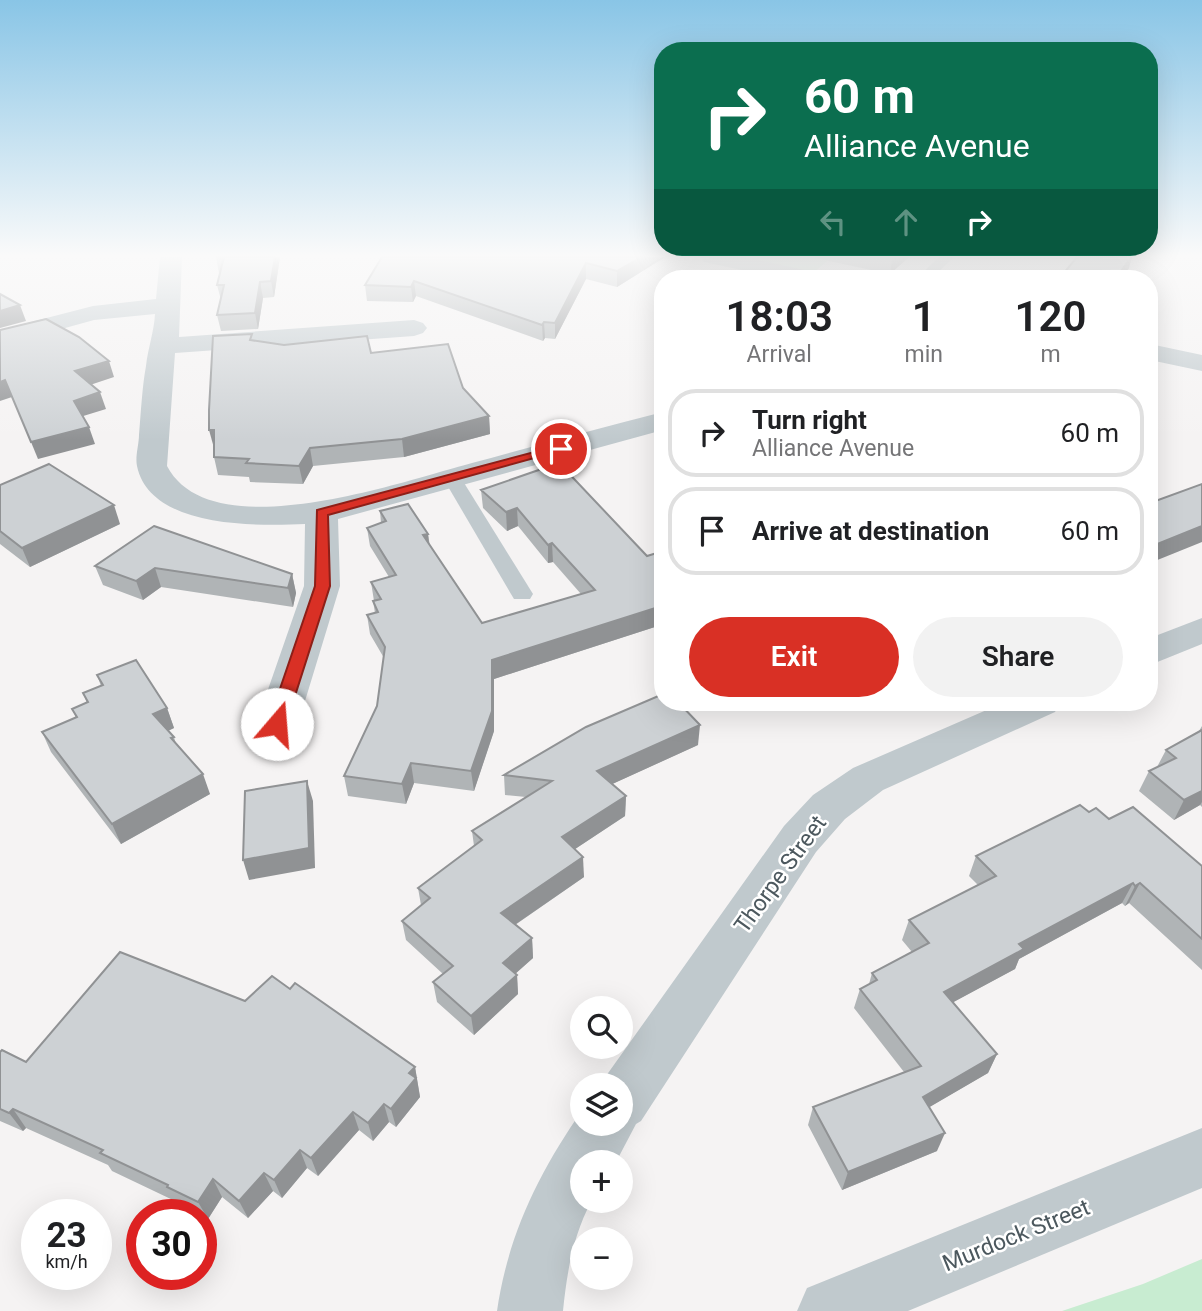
<!DOCTYPE html>
<html lang="en">
<head>
<meta charset="utf-8">
<style>
	:root { --surface:#fff; --page:#f2f2f2; --text:#202124; --muted:#757577; --line:#e0e0e0; --accent:#d93025 }
	body { margin:0; font-family:Roboto,sans-serif; background:var(--page); color:var(--text); height:100vh; display:flex; flex-direction:column; font-size:26px; white-space:nowrap }
	* { box-sizing:border-box; margin:0 }
	p { font-size:23px; color:var(--muted) }
	.icon { flex:none; width:38px; height:38px; fill:none; stroke:currentColor; stroke-width:2; stroke-linecap:round; stroke-linejoin:round }
	.map { position:relative; flex:1; overflow:hidden }
	.drawer { position:absolute; left:654px; top:270px; width:504px; height:441px; display:flex; flex-direction:column; background:var(--surface); border-radius:28px; box-shadow:0 7px 28px #0002 }
	.drawer>* { flex:none }
	.guide { position:absolute; left:654px; top:42px; width:504px; height:214px; border-radius:28px; box-shadow:0 7px 28px #0002; background:#0b6e4f; color:#fff; overflow:hidden }
	.fabs { position:absolute; left:570px; top:996px; display:grid; gap:14px }
	.fabs a { display:grid; place-items:center; width:63px; height:63px; border-radius:50%; background:var(--surface); box-shadow:0 7px 28px #0002; font-size:35px }
	.speed { position:absolute; left:21px; top:1199px; display:flex; gap:14px; font-size:35px; font-weight:700; text-align:center }
	.speed>* { display:grid; place-content:center; width:91px; height:91px; border-radius:50%; background:var(--surface); box-shadow:0 7px 28px #0002; line-height:1 }
	.speed small { font-size:18px; font-weight:400 }
	.speed .limit { border:10px solid #d22; background:#fff; color:#111 }
	.pin { position:absolute; display:grid; place-items:center; width:60px; height:60px; color:#fff; margin:-30px; border:4px solid #fff; border-radius:50%; box-shadow:0 2px 7px #0007 }
	.me { position:absolute; width:77px; margin:-38px; rotate:18deg; stroke-linejoin:round; filter:drop-shadow(0 0 5px #0008) }
	.turn { display:flex; align-items:center; gap:24px; height:147px; padding:0 35px; font-size:32px }
	.turn .icon { width:91px; height:91px; stroke-width:2.5 }
	.turn b { display:block; font-size:49px; line-height:60px }
	.lanes { display:flex; align-items:center; height:66px; padding:0 35px; background:#0003; justify-content:center; gap:35px; direction:ltr }
	.lanes .off { opacity:.35 }
	.eta { display:flex; justify-content:space-evenly; align-items:center; height:119px; text-align:center }
	.eta b { font-size:42px; font-weight:600; line-height:49px }
	.button { display:flex; gap:14px; margin-top:auto; padding:14px 35px }
	.button a { flex:1; height:80px; border-radius:42px; background:var(--accent); color:#fff; font-size:28px; font-weight:600; line-height:80px; text-align:center }
	.button a+a { background:var(--page); color:var(--text) }
	ul { padding:0; list-style:none }
	li { display:flex; align-items:center; gap:21px; height:88px; margin:0 14px 10px; padding:0 21px; border:4px solid var(--line); border-radius:28px }
	li div { flex:1 }
	li b { display:block; font-size:26px }
	li em { font-style:normal }
	.map>svg:first-child { display:block }
	.green { fill:#c8ecd1 }
	.lines { fill:none; stroke-linecap:round; stroke-linejoin:round }
	.service { fill:#c0c9cd; fill-rule:evenodd }
	.minor { fill:#c0c9cd; fill-rule:evenodd }
	.wall { fill:#b0b4b6 }
	.shaded-wall { fill:#909294 }
	.building { fill:#cdd1d4; stroke:#909294; stroke-width:2 }
	.route { fill:#d93025; stroke:#8d1f18; stroke-width:2 }
	.labels { text-anchor:middle; stroke-width:5; stroke-linejoin:round; paint-order:stroke }
	.near-street-label { font-size:23px; fill:#4c585e; stroke:#fff }
</style>
</head>
<body>
<div class="map">
<svg width="1202" height="1311" viewBox="0 0 1202 1311">
	<rect width="100%" height="100%" fill="#f5f3f3"/>
	<g class="green">
		<path d="M755,257H832L813,273L750,260Z"/>
		<path d="M1202,1259V1311H1062L1143,1284Z"/>
	</g>
	<g class="lines">
		<g class="service">
			<path d="M939,257H954L932,278H917Z"/>
			<path d="M452,472L461,478L533,594L530,599H514L511,594L443,478Z"/>
		</g>
		<g class="minor">
			<path d="M160,257H182L179,337L414,320L423,323L427,328L423,333L414,336L175,353L167,466C211,550 403,481 472,463C536,446 599,428 663,412V430L338,519L340,586L298,724L292,734L277,739L262,734L256,724L304,586L305,524C258,526 150,529 137,466C135,457 139,444 139,435C141,412 142,388 146,366C148,348 154,332 155,314L94,320L0,346V330L93,306L156,299Z"/>
			<path d="M701,257H744L819,273L823,278H780L704,262Z"/>
			<path d="M1150,344L1202,355V371L1150,360Z"/>
			<path d="M1202,618V644L1150,665V638Z"/>
			<path d="M1005,702H1061L1055,712L883,790L845,819L816,852L641,1121L636,1124L616,1162H583V1200H592C573,1235 567,1272 563,1311H497C508,1235 539,1172 583,1109V1124H621V1085H600L601,1083L784,826L813,795L853,768Z"/>
			<path d="M1202,1128V1188L908,1311H797L807,1288Z"/>
		</g>
	</g>
	<g class="wall">
		<path d="M216,257H280L274,297L263,298L258,329L221,331L217,315L221,300L217,285L220,273H219Z"/>
		<path d="M382,257H665L617,287L586,279L555,339L545,338L543,341L416,296L413,302L367,301L365,285Z"/>
		<path d="M815,257H909L890,274L815,258Z"/>
		<path d="M1129,268L1122,278H1062L1063,274Z"/>
		<path d="M253,341L284,345L371,353L463,388L489,416L490,434L404,457L313,466L303,484L250,482L249,477L218,475L214,457Z"/>
		<path d="M0,485L120,524L30,567L0,544Z"/>
		<path d="M481,490L647,556L663,551V627L661,625L494,679V731L474,791L414,783L406,804L348,796L344,776L377,706L384,658L370,634L367,615L375,613L373,601H374L371,582L389,577L370,546L367,528L381,523L380,511L428,534L430,546L482,623L581,594L553,562L548,563L518,526L507,531L483,508Z"/>
		<path d="M95,566L292,574L296,593L293,607L161,587L143,600L103,585Z"/>
		<path d="M97,675L167,708L174,728L168,731L174,737L176,744L210,794L121,844L51,752L42,732L76,718L72,709L87,703L83,693L101,686Z"/>
		<path d="M739,702H758L744,707Z"/>
		<path d="M1202,726V807L1200,805L1174,820L1139,791L1149,771L1157,767L1166,750L1199,731Z"/>
		<path d="M698,745L612,784L626,796L625,816L575,849L584,877L515,925L532,938L533,958L515,974L517,975L518,994L474,1035L437,1002L433,982L443,974L406,940L402,921L421,905L418,888L474,846L472,831L526,797L505,795L504,775Z"/>
		<path d="M1089,812L1109,819L1202,866V970L1129,903L1125,906L1122,903L1019,959L1015,969L953,1002L997,1054L988,1073L929,1107L937,1151L842,1190L808,1125L813,1107L904,1072L854,1008L860,989L869,984L872,973L912,952L902,940L909,920L978,885L969,876L976,856Z"/>
		<path d="M290,989L415,1067L420,1097L396,1127L389,1122L373,1141L359,1130L318,1176L307,1168L282,1198L273,1191L248,1218L222,1197L208,1219L201,1216V1214H198L177,1205L175,1201L112,1171L108,1165L26,1128L23,1131L0,1121V1052L26,1062Z"/>
	</g>
	<g class="shaded-wall">
		<path d="M275,257H280L274,297L271,281Z"/>
		<path d="M641,257H665L617,287V271Z"/>
		<path d="M895,257H909L890,274L892,259Z"/>
		<path d="M1131,257H1132L1129,268L1122,278H1116Z"/>
		<path d="M586,263V279L555,339V323Z"/>
		<path d="M414,281L416,296L413,302L411,287Z"/>
		<path d="M260,282L263,298L258,329L255,313Z"/>
		<path d="M20,305L26,321L0,328V311Z"/>
		<path d="M544,322L545,338L543,341L542,325Z"/>
		<path d="M109,361L114,377L81,388L75,371Z"/>
		<path d="M5,380L12,397L0,401V382Z"/>
		<path d="M100,392L106,409L80,417L74,401Z"/>
		<path d="M489,416L490,434L404,457L402,439Z"/>
		<path d="M89,427L95,444L38,459L31,442Z"/>
		<path d="M209,430H214V448Z"/>
		<path d="M310,448L313,466L303,484L299,466Z"/>
		<path d="M114,505L120,524L30,567L22,548Z"/>
		<path d="M517,508L518,526L507,531L506,512Z"/>
		<path d="M1202,526V542L1150,563V547Z"/>
		<path d="M428,534L430,553L423,535Z"/>
		<path d="M552,543L553,562L548,563V545Z"/>
		<path d="M155,568L161,587L143,600L136,581Z"/>
		<path d="M292,574L296,593L293,607L288,588Z"/>
		<path d="M662,606L661,625L494,679V731L474,791L471,771L492,660Z"/>
		<path d="M745,702H758L744,707Z"/>
		<path d="M167,708L174,728L161,734L153,714Z"/>
		<path d="M700,725L698,745L597,791V771Z"/>
		<path d="M411,763L414,783L406,804L402,784Z"/>
		<path d="M203,774L210,794L121,844L112,824Z"/>
		<path d="M307,781L313,801L315,868L249,880L243,860Z"/>
		<path d="M1202,791V802L1200,805L1174,820L1184,800Z"/>
		<path d="M626,796L625,816L563,857L562,837Z"/>
		<path d="M583,857L584,877L503,933L501,913Z"/>
		<path d="M1133,883L1122,903L1019,959L1015,969L937,1011L944,992L1019,944Z"/>
		<path d="M1140,883L1129,903L1125,906L1135,886Z"/>
		<path d="M532,938L533,958L505,983L503,963Z"/>
		<path d="M517,975L518,994L474,1035L471,1016Z"/>
		<path d="M997,1054L988,1073L916,1115L923,1097Z"/>
		<path d="M415,1067L420,1097L396,1127L391,1109L409,1073Z"/>
		<path d="M384,1104L389,1122L373,1141L368,1123Z"/>
		<path d="M13,1109L26,1128L23,1131L9,1113Z"/>
		<path d="M353,1112L359,1130L318,1176L311,1158Z"/>
		<path d="M945,1133L937,1151L842,1190L848,1172Z"/>
		<path d="M300,1150L307,1168L282,1198L274,1180Z"/>
		<path d="M264,1173L273,1191L248,1218L239,1201Z"/>
		<path d="M213,1179L222,1197L208,1219L198,1202Z"/>
	</g>
	<g class="building">
		<path d="M216,257H275L271,281L260,282L255,313L217,315L224,285H217L224,257Z"/>
		<path d="M382,257H641L617,271L586,263L555,323L544,322L542,325L414,281L411,287L365,285Z"/>
		<path d="M1077,257H1131L1116,278H1085L1063,274Z"/>
		<path d="M0,294L20,305L0,311Z"/>
		<path d="M46,319L79,337L109,361L75,371L100,392L74,401L89,427L31,442L5,380L0,382V330Z"/>
		<path d="M252,334L250,340L284,345L367,336L371,353L448,344L463,388L489,416L402,439L310,448L299,466L246,463L249,459L214,457V430H209V410L213,336Z"/>
		<path d="M559,463L647,556L663,551V607L662,606L492,660V711L471,771L411,763L402,784L344,776L377,706L385,647L367,615L378,612L373,601L381,599L371,582L396,575L367,528L386,521L380,511L408,504L428,534L423,535L482,623L595,590L552,543L548,545L517,508L506,512L481,490Z"/>
		<path d="M49,464L114,505L22,548L0,531V485Z"/>
		<path d="M1202,484V526L1150,547V503Z"/>
		<path d="M154,526L292,574L288,588L155,568L136,581L95,566Z"/>
		<path d="M136,660L167,708L153,714L174,737L171,738L203,774L112,824L42,732L77,717L72,709L88,702L83,693L103,685L97,675Z"/>
		<path d="M663,694V702H678L700,725L597,771L626,796L562,837L583,857L501,913L532,938L503,963L517,975L471,1016L433,982L453,966L402,921L430,898L418,888L482,840L472,831L552,781L504,775L586,727Z"/>
		<path d="M1202,730V791L1184,800L1149,771L1176,758L1166,750Z"/>
		<path d="M307,781L309,848L243,860L245,791Z"/>
		<path d="M1080,805L1089,812L1096,808L1109,819L1133,807L1202,866V939L1140,883L1135,886L1133,883L1019,944L1024,949L944,992L997,1054L923,1097L945,1133L848,1172L813,1107L921,1066L860,989L877,980L872,973L929,943L909,920L996,876L976,856Z"/>
		<path d="M120,952L245,1001L272,976L290,989L295,983L415,1067L409,1073L416,1078L391,1109L384,1104L368,1123L353,1112L311,1158L300,1150L274,1180L264,1173L239,1201L213,1179L198,1202L167,1187L168,1185L100,1153L103,1150L13,1109L9,1113L0,1109V1052L2,1050L26,1062Z"/>
	</g>
	<linearGradient id="sky" x2="0" y2="1"><stop stop-color="#89c5e6"/><stop offset="0.58" stop-color="#fafafa"/><stop offset="1" stop-color="#fafafa" stop-opacity="0"/></linearGradient>
	<rect width="1202" height="440" fill="url(#sky)"/>
	<path class="route" d="M557,446L567,449L328,515L330,586L286,724L283,728H271L268,724L315,586L317,510Z"/>
	<g class="labels">
		<g class="near-street-label">
			<text transform="translate(780 874) rotate(-54)" y="8">Thorpe Street</text>
			<text transform="translate(1016 1235) rotate(-22)" y="8">Murdock Street</text>
		</g>
	</g>
</svg>
<div class="fabs">
<a><svg class="icon" aria-label="search" viewBox="0 0 24 24"><circle cx="10" cy="10" r="6"/><path d="M15 15l6 6"/></svg></a>
<a><svg class="icon" aria-label="layers" viewBox="0 0 24 24"><path d="M12 4l9 5-9 5-9-5zM3 14l9 5 9-5"/></svg></a>
<a>+</a>
<a>−</a>
</div>
<div class="speed"><div>23<small>km/h</small></div><div class="limit">30</div></div>
<div class="pin" style="left:561px;top:449px;background:#d93025"><svg class="icon" aria-label="arrive" viewBox="0 0 24 24"><path d="M6 21V4h12l-3 4 3 4H6"/></svg></div>
<svg class="me" style="left:277px;top:724px" viewBox="-20 -20 40 40"><circle r="19" fill="#fff"/><path d="M0-13L10 11 0 6-10 11z" fill="#d93025"/></svg>
<div class="guide">
<div class="turn"><svg class="icon" aria-label="right" viewBox="0 0 24 24"><path d="M7 20v-9h11M14 6l5 5-5 5"/></svg><div><b>60 m</b>Alliance Avenue</div></div>
<div class="lanes"><svg class="icon off" aria-label="left" viewBox="0 0 24 24"><path d="M17 20v-9H6M10 6l-5 5 5 5"/></svg><svg class="icon off" aria-label="ahead" viewBox="0 0 24 24"><path d="M12 20V5M6 11l6-6 6 6"/></svg><svg class="icon" aria-label="right" viewBox="0 0 24 24"><path d="M7 20v-9h11M14 6l5 5-5 5"/></svg></div>
</div>
<section class="drawer">
<div class="eta">
<div><b>18:03</b><p>Arrival</p></div>
<div><b>1</b><p>min</p></div>
<div><b>120</b><p>m</p></div>
</div>
<ul>
<li><svg class="icon" aria-label="right" viewBox="0 0 24 24"><path d="M7 20v-9h11M14 6l5 5-5 5"/></svg><div><b>Turn right</b><p>Alliance Avenue</p></div><em>60 m</em></li>
<li><svg class="icon" aria-label="arrive" viewBox="0 0 24 24"><path d="M6 21V4h12l-3 4 3 4H6"/></svg><div><b>Arrive at destination</b></div><em>60 m</em></li>
</ul>
<div class="button"><a>Exit</a><a>Share</a></div>
</section>
</div>
</body>
</html>
